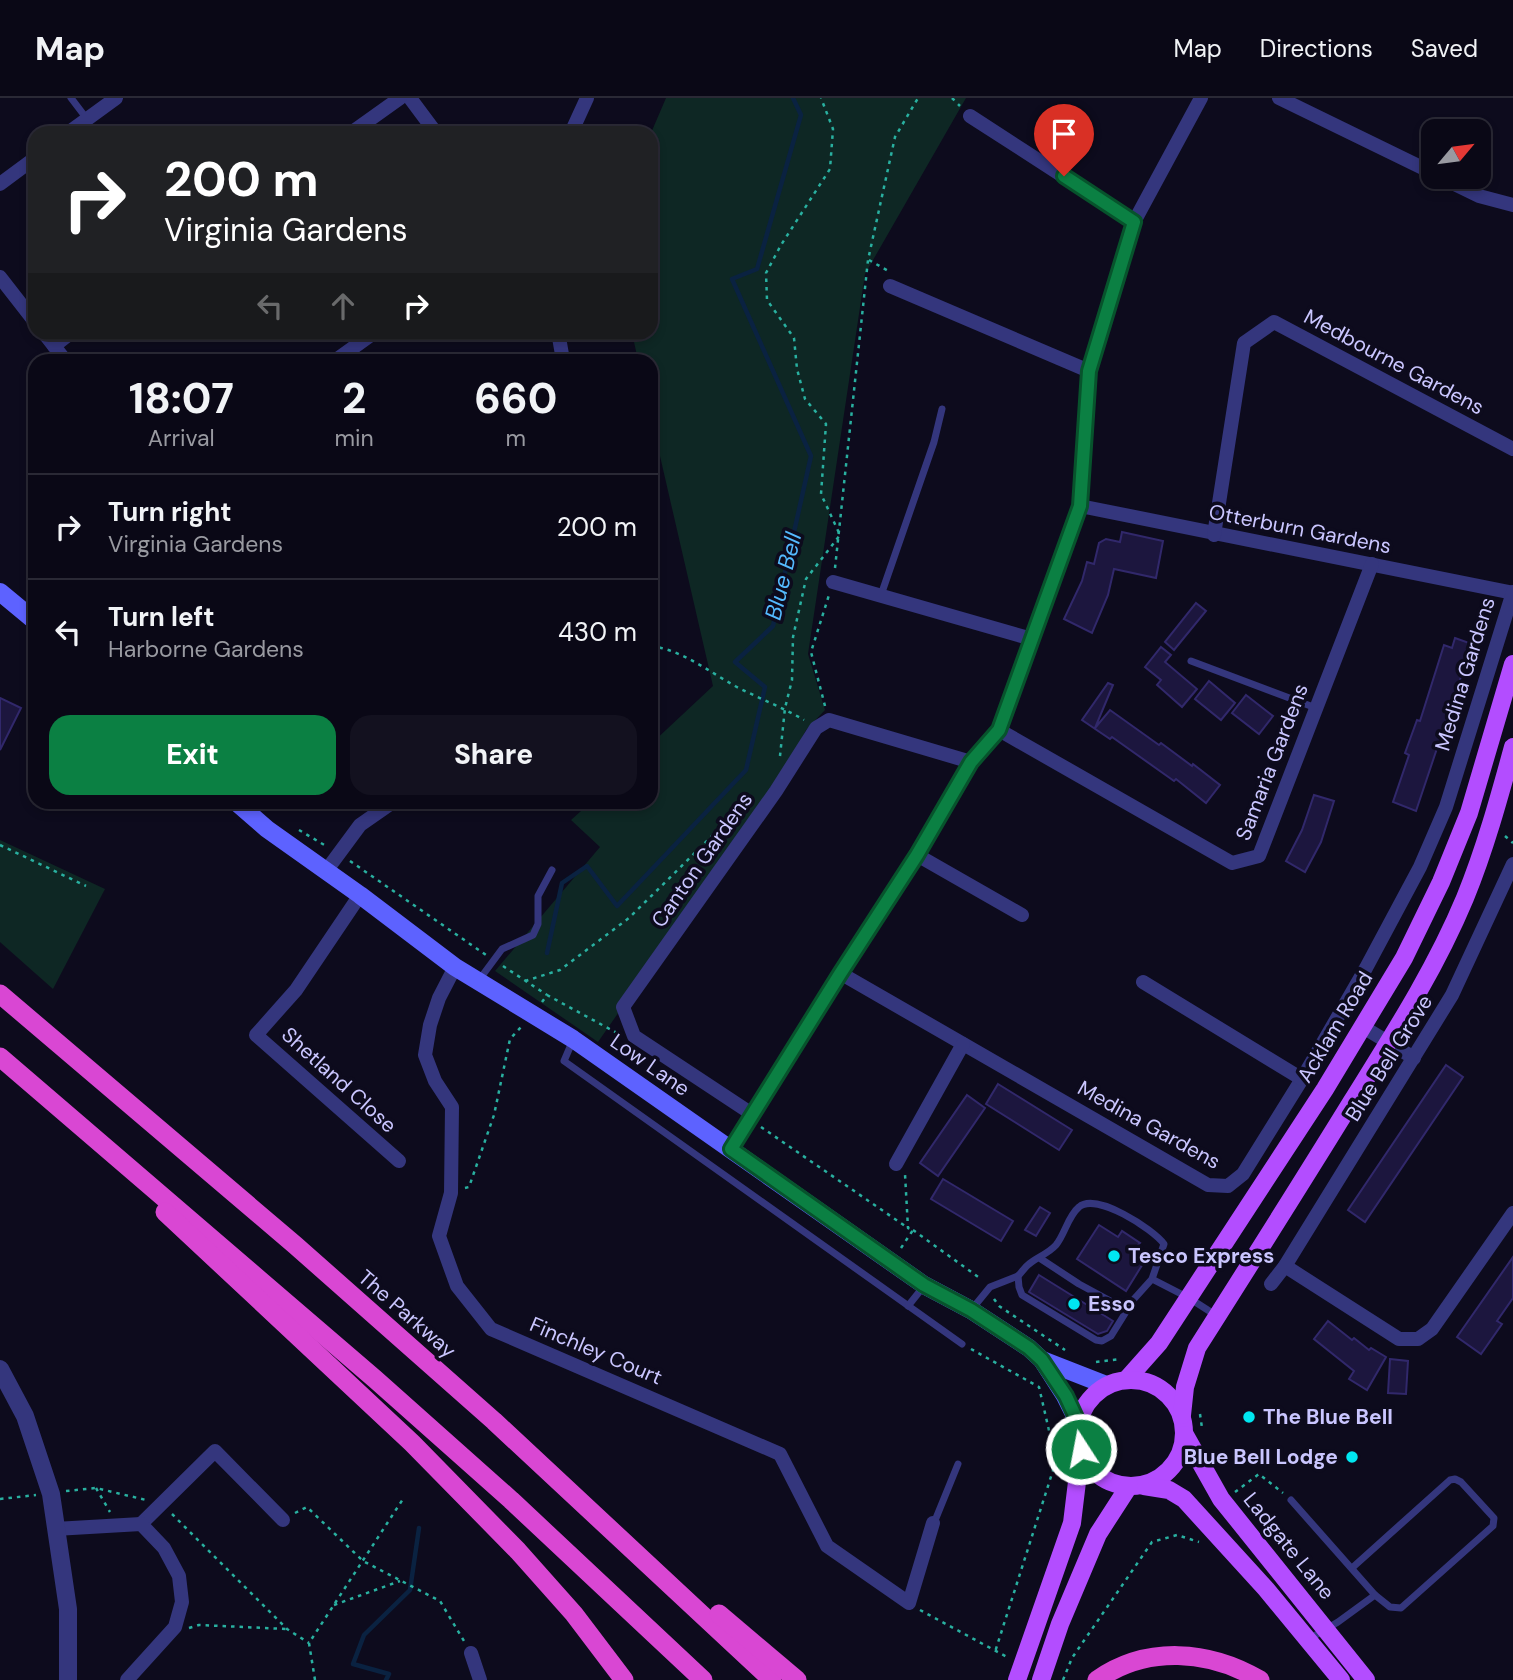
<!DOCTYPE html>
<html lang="en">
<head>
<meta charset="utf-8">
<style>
	:root { --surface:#0a0816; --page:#13111f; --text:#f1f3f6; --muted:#999aa1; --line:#2a2935; --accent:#0b8043 }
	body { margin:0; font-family:"DM Sans",sans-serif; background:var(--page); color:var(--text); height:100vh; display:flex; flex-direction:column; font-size:26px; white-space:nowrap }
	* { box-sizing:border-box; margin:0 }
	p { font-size:23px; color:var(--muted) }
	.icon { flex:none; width:38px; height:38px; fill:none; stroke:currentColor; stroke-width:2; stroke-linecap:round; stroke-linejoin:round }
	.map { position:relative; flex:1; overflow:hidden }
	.details { position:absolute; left:28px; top:256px; width:630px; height:455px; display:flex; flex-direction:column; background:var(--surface); border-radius:21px; box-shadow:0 4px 10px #0003,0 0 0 2px var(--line) }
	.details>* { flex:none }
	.guide { position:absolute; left:28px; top:28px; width:630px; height:214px; border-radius:21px; box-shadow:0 4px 10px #0003,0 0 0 2px var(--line); background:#202124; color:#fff; overflow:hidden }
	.needle { width:46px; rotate:61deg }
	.buttons { position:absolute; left:1421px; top:21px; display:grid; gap:14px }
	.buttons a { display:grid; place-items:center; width:70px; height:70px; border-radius:14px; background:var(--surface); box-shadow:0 4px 10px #0003,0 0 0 2px var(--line); font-size:35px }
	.pin { position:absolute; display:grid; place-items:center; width:60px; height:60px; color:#fff; margin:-72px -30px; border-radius:50% 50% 50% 0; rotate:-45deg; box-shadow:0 0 7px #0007 }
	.pin .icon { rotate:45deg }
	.me { position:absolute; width:77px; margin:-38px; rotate:349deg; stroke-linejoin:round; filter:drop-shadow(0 0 5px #0008) }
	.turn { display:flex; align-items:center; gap:24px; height:147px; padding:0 21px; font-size:32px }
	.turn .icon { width:91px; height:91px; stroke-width:2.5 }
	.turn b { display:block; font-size:49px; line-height:60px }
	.lanes { display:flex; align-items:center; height:66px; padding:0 21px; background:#0003; justify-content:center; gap:35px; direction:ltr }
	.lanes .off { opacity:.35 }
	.eta { display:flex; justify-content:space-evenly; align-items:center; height:119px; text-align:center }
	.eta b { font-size:42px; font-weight:800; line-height:49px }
	.button { display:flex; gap:14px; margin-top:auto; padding:14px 21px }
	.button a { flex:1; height:80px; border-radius:21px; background:var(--accent); color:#fff; font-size:28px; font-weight:800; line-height:80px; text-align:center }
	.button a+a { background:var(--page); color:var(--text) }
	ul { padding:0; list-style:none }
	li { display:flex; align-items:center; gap:21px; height:105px; padding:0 21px; border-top:2px solid var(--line) }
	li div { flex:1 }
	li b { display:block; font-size:26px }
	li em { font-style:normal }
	header { display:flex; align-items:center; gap:42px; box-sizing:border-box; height:98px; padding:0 35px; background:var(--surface); border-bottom:2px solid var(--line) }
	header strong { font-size:33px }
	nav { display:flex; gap:38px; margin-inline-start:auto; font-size:24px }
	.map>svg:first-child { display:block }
	.green { fill:#0e2724 }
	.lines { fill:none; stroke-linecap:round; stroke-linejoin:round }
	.stream { stroke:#0a2241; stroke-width:4.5 }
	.building { fill:#1c163e; stroke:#31286b; stroke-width:2 }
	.path { stroke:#29b0a0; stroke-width:2.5; stroke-dasharray:3.5 5; stroke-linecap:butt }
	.service { stroke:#34367d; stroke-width:7 }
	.minor { stroke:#34367d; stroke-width:14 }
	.tertiary { stroke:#34367d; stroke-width:18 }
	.secondary { stroke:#5d62ff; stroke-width:18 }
	.primary { stroke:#b34dff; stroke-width:18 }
	.trunk { stroke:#d947d3; stroke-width:19 }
	.route-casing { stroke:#07532c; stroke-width:18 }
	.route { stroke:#0b8043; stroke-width:12 }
	.poi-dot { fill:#00e7f1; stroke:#0d0b1d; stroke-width:2.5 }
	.labels { text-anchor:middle; stroke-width:7; stroke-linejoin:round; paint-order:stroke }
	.street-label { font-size:21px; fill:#cac6ff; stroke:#0d0b1d }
	.poi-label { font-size:21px; font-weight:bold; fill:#cac6ff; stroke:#0d0b1d; text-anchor:start }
	.water-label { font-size:23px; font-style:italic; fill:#54baff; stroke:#0d0b1d }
</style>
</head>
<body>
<header>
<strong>Map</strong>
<nav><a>Map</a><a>Directions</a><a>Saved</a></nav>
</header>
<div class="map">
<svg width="1513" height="1582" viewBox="0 0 1513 1582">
	<rect width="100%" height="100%" fill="#0d0b1d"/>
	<g class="green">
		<path d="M666,0H966L865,176L808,556L825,612L806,632L775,690L598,944L495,873L600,749L571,722L591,704H651V646L713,588L651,319V262H638L632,235L651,234V35Z"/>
		<path d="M0,742L105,791L53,891L0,844Z"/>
	</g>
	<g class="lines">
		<g class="stream">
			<path d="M547,855L562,785L587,768L617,808L746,672L765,589L735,564L773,528L811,358L732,181L757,171L801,17L793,0"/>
			<path d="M386,1582L389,1576L353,1566L364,1537L410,1492L419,1430"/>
		</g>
	</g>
	<g class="building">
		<path d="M1122,434L1163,443L1156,480L1114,471L1108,497L1092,535L1064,521L1082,483L1087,464L1094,466L1099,445L1106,441L1120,444Z"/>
		<path d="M1196,505L1206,513L1174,552L1165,544Z"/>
		<path d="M1455,540L1472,546L1416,713L1393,704L1409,657L1405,655L1417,622L1420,623L1444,547L1452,550Z"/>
		<path d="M1161,549L1171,557L1165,564L1197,591L1182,609L1157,587L1161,582L1145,569Z"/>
		<path d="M1209,583L1235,605L1221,622L1195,601Z"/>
		<path d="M1108,585L1113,587L1095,630L1110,612L1159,647L1161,645L1192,668L1193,666L1220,687L1206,705L1176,681L1174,683L1112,639L1110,641L1082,622Z"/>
		<path d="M1246,597L1273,618L1259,636L1232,615Z"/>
		<path d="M0,600L21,610L0,652Z"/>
		<path d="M1314,697L1334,703L1321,744L1305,774L1286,763L1302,732Z"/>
		<path d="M1446,967L1463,979L1365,1124L1348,1112Z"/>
		<path d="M998,986L1072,1032L1059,1052L986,1006Z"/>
		<path d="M967,997L985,1010L938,1078L920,1065Z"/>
		<path d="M943,1081L1013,1123L1001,1143L931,1101Z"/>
		<path d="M1040,1109L1050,1115L1036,1138L1025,1132Z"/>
		<path d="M1099,1127L1118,1139L1122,1133L1140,1145L1137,1148L1149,1156L1126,1193L1077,1161Z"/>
		<path d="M1513,1159V1200L1497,1223L1502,1226L1481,1256L1457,1239Z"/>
		<path d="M1039,1177L1113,1223L1107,1233L1098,1236L1029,1194Z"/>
		<path d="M1328,1223L1352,1242L1354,1240L1369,1252L1371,1250L1386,1259L1367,1292L1349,1281L1354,1273L1314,1241Z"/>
		<path d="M1390,1261L1408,1263L1406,1296L1388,1295Z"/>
	</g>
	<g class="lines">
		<g class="path">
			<path d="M952,0L960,8"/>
			<path d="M869,162L890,174"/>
			<path d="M835,470L868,162L895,39L918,0"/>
			<path d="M651,548C682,552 708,573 735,588C758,600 782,609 804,622"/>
			<path d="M825,608L811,554L829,497"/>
			<path d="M780,658L785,610L792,582L793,539L806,481L840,437L821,396L826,326L805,301L797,271L794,240L767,202L766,175L781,147L830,71L833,31L821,0"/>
			<path d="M299,732L326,748"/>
			<path d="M1505,738L1513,745"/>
			<path d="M0,747L86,788"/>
			<path d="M350,763L486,857"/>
			<path d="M503,868L547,897"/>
			<path d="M525,883L560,872L629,820L713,737L736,721"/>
			<path d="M542,904L547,897L617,935"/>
			<path d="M761,1029L908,1130"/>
			<path d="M465,1090L469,1089L494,1017L510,941L522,928"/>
			<path d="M913,1132L981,1181"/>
			<path d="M901,1150L913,1132L908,1130L905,1076"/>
			<path d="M994,1201L999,1208L1065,1252"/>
			<path d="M971,1251L1039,1289L1056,1363L995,1554"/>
			<path d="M1096,1264L1121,1261"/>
			<path d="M1200,1316L1202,1330"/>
			<path d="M96,1390L110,1414"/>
			<path d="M66,1393L96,1390L146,1402"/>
			<path d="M1235,1394L1259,1376L1283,1395"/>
			<path d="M0,1401L36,1397"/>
			<path d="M295,1415L307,1409L363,1463L440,1503L464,1543"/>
			<path d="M172,1416L287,1531L309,1545"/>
			<path d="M334,1507L400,1483"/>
			<path d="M920,1512L1007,1559"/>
			<path d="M189,1530L199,1527L287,1531"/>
			<path d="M315,1582L309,1545L403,1401"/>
			<path d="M1063,1582L1072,1560L1152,1444L1177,1437L1199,1444"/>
		</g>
		<g class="service">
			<path d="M71,0L87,21"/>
			<path d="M881,497L934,344L942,311"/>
			<path d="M1191,563L1316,610"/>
			<path d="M35,647V646"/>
			<path d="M479,882L502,851L533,837L538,826V798L552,772"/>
			<path d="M573,942L564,963L962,1246"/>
			<path d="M1041,1161L1079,1186L1127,1212"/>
			<path d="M1152,1181L1134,1201L1111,1238L1102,1243L1096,1242L1022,1197L1019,1189L1018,1178C1022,1174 1025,1169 1029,1166C1037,1159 1048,1156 1056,1147C1065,1136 1068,1118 1079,1109C1096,1094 1153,1131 1164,1146L1152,1181L1189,1200L1217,1218"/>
			<path d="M908,1208L924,1188"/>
			<path d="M972,1211L990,1189L1018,1178"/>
			<path d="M1291,1402L1375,1497L1338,1524L1309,1541"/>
			<path d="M934,1425L958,1366"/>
			<path d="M1352,1470L1450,1382L1455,1381L1461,1384L1494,1420L1493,1428L1401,1510L1390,1509L1375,1497"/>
		</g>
		<g class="minor">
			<path d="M410,0L436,35"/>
			<path d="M1279,0L1433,75"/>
			<path d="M970,18L1134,124"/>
			<path d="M68,35L116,0"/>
			<path d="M351,35L400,0"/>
			<path d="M571,35L587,0"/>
			<path d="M1440,79L1479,98L1513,107"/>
			<path d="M0,86L35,60"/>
			<path d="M0,179L35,224"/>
			<path d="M890,188L1089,273"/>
			<path d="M43,234L65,262"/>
			<path d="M558,234L563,262"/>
			<path d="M54,248L72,234"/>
			<path d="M336,262L375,234"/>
			<path d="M1080,408L1513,495"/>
			<path d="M1214,437L1244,245L1274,224L1513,351"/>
			<path d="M833,484L1032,541"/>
			<path d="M999,632L1232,765L1259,758L1372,466"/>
			<path d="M917,757L1022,817"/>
			<path d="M326,773L360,727L393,704"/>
			<path d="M360,797L296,892L256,937L399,1063"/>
			<path d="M455,869L439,900L430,927L425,957L435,983L452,1009L451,1095L439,1138L457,1188L491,1231L780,1356L827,1448L909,1505L933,1425"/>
			<path d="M840,875L1208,1087L1228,1088L1243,1076L1302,981L1366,870L1420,769L1446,709L1513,494"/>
			<path d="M1143,884L1302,981"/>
			<path d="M1363,929L1414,960"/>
			<path d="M752,1016L634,938L623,909L776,693L816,630L829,622L971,664"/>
			<path d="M731,1051L840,875L917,757L971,664L999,632L1080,408L1089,273L1134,124L1201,0"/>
			<path d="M896,1066L963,946"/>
			<path d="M1285,1168L1399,1241H1418L1432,1231L1513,1115"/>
			<path d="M1271,1186L1285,1168L1452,897L1513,766"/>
			<path d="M141,1426L215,1353L283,1422"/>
			<path d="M55,1431L141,1426L164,1450L179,1478L182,1504L175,1529L127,1582"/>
			<path d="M471,1555L480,1582"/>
		</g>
		<path class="tertiary" d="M0,1271L25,1318L51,1396L68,1511V1582"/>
		<g class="secondary">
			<path d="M0,494L35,523"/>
			<path d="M236,704L267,731L360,797L455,869L573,941L924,1187L971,1212L1029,1250L1042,1262L1065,1298L1079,1326"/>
			<path d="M1042,1262L1106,1287"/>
		</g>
		<g class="primary">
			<path d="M1127,1281L1159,1245L1325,991L1404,860L1441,784L1469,715L1513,566"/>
			<circle cx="1131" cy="1335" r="53"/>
			<path d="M1182,1317L1185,1289L1197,1250C1249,1168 1301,1086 1352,1003C1393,937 1435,872 1465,800C1485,751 1499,700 1513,649"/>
			<path d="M1185,1337L1221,1401L1366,1582"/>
			<path d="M1144,1388L1169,1392L1184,1401L1266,1491L1341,1582"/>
			<path d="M1017,1582L1072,1425L1081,1351"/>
			<path d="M1041,1582L1060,1526L1098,1436L1129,1388"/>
		</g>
		<g class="trunk">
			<path d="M0,896L295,1147L494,1323L772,1582"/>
			<path d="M0,959L375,1281L511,1402L703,1582"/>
			<path d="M165,1114L412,1345L518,1453L574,1516L624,1582"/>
			<path d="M719,1516L797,1582"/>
			<path d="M1097,1582C1147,1547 1209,1552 1260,1582"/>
		</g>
	</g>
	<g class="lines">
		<defs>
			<path id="route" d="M1064,78L1134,124L1089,273L1080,408L999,632L971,664L917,757L840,876L731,1051L924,1187L971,1212L1029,1250L1042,1262L1066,1298L1079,1326L1081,1351"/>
		</defs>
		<use href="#route" class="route-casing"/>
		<use href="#route" class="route"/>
	</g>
	<g class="poi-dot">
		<circle cx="1114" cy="1158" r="7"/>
		<circle cx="1074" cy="1206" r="7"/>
		<circle cx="1249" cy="1319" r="7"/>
		<circle cx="1352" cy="1359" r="7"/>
	</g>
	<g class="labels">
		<g class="street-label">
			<text transform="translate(1394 264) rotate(28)" y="7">Medbourne Gardens</text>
			<text transform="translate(1300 431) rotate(11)" y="7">Otterburn Gardens</text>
			<text transform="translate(1465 576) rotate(-73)" y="7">Medina Gardens</text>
			<text transform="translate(1272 664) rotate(-69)" y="7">Samaria Gardens</text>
			<text transform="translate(702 762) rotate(-55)" y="7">Canton Gardens</text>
			<text transform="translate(1335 929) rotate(-59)" y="7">Acklam Road</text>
			<text transform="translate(1389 960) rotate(-58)" y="7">Blue Bell Grove</text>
			<text transform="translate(650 967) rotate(35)" y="7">Low Lane</text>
			<text transform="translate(339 982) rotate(42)" y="7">Shetland Close</text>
			<text transform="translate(1149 1027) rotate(29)" y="7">Medina Gardens</text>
			<text transform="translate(407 1216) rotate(41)" y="7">The Parkway</text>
			<text transform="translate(596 1253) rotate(23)" y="7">Finchley Court</text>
			<text transform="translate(1289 1448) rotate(51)" y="7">Ladgate Lane</text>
		</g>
		<g class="poi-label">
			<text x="1128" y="1165">Tesco Express</text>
			<text x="1088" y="1213">Esso</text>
			<text x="1263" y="1326">The Blue Bell</text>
			<text x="1338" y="1366" text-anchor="end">Blue Bell Lodge</text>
		</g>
		<g class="water-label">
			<text transform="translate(783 478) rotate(-76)" y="8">Blue Bell</text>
		</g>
	</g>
</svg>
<div class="buttons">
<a><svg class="needle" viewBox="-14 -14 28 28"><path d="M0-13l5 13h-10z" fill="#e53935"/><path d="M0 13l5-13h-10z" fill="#999aa1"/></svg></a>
</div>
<div class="pin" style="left:1064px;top:78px;background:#d93025"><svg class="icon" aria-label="arrive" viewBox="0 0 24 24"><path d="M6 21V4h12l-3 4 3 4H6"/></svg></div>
<svg class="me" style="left:1081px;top:1351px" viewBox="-20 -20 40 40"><circle r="17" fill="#0b8043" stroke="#fff" stroke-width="3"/><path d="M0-11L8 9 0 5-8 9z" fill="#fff"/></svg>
<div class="guide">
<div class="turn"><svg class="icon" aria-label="right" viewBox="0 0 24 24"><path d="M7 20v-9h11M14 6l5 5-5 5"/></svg><div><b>200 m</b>Virginia Gardens</div></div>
<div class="lanes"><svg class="icon off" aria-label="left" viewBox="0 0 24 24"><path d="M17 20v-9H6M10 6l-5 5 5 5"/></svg><svg class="icon off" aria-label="ahead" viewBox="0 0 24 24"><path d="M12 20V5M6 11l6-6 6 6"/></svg><svg class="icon" aria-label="right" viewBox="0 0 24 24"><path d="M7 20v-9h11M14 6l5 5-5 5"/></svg></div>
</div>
<section class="details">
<div class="eta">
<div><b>18:07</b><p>Arrival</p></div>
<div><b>2</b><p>min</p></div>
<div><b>660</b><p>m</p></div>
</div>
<ul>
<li><svg class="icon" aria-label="right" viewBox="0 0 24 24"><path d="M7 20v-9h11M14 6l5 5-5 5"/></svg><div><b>Turn right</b><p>Virginia Gardens</p></div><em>200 m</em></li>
<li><svg class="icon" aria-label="left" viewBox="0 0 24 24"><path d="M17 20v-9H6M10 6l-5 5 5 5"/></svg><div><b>Turn left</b><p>Harborne Gardens</p></div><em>430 m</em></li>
</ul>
<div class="button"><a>Exit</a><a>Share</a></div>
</section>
</div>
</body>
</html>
